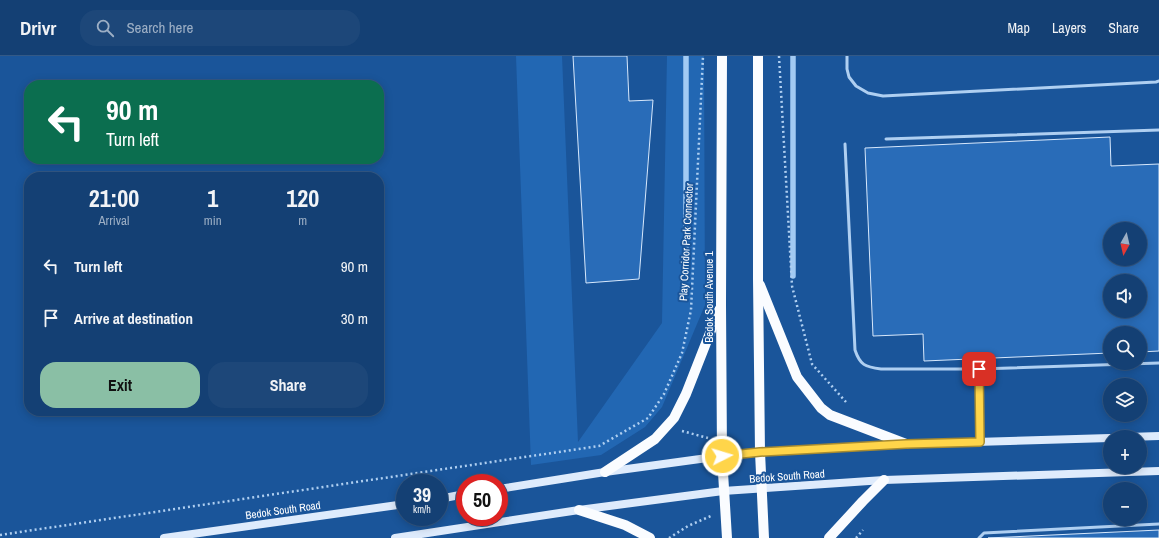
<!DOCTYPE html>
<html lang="en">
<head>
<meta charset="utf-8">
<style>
	:root { --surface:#144074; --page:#1d4779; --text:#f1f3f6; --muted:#9dafc5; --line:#335986; --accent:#8abfa5 }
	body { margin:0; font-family:"Archivo Narrow",sans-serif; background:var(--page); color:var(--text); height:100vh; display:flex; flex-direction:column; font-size:15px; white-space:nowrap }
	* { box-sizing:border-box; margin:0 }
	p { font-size:13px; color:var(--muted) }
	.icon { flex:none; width:22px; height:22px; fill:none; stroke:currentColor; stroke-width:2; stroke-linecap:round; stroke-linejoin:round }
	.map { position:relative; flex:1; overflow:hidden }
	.side { position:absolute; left:24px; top:116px; width:360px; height:244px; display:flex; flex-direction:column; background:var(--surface); border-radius:16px; box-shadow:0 2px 10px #0003,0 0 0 1px var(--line) }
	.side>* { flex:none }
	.top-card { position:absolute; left:24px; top:24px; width:360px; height:84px; border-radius:16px; box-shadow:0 2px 10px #0003,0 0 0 1px var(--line); background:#0b6e4f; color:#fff; overflow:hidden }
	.needle { width:26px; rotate:188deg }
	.fabs { position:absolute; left:1103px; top:166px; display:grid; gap:8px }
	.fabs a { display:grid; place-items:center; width:44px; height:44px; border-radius:50%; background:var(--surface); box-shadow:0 2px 10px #0003,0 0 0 1px var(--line); font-size:20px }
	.speed { position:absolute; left:396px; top:418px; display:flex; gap:8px; font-size:20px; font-weight:700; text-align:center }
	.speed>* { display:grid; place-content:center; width:52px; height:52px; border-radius:50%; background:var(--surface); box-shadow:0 2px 10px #0003,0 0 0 1px var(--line); line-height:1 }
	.speed small { font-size:10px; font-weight:400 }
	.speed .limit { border:6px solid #d22; background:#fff; color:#111 }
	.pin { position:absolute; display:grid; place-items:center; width:34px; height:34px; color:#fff; margin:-17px; border-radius:8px; box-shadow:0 2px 6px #0006 }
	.me { position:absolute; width:44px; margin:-22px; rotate:85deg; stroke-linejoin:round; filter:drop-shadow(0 0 3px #0008) }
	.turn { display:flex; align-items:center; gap:14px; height:84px; padding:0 16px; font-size:18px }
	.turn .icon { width:52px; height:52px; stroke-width:2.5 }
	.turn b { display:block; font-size:28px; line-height:34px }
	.eta { display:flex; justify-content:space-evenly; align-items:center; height:68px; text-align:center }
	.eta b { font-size:24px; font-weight:700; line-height:28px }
	.action { display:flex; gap:8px; margin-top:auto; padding:8px 16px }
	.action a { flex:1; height:46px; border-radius:16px; background:var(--accent); color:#111; font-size:16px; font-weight:700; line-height:46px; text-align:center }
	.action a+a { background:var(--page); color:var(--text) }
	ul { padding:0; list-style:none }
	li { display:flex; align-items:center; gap:12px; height:52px; padding:0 16px }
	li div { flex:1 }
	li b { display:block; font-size:15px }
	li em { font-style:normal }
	header { display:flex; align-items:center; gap:24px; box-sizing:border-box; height:56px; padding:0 20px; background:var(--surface); border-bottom:1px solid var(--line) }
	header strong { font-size:19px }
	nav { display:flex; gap:22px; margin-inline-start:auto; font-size:14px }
	.search { width:280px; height:36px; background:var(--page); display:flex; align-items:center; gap:10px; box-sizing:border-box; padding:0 14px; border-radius:16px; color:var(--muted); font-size:15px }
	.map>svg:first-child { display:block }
	.green { fill:#2267b3 }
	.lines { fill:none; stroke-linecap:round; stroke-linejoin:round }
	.stream { stroke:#a2caf3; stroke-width:5.5 }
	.building { fill:#296cb8; stroke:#d7e8fc; fill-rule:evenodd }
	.path { stroke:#afcff1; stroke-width:2.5; stroke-dasharray:2 3; stroke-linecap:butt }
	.service { stroke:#afcff1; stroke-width:3 }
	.secondary { stroke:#deebfc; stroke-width:8 }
	.primary { stroke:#fafcff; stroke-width:10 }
	.route-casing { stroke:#a68a30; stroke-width:10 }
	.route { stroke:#ffd54a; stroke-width:7 }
	.labels { text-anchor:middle; stroke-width:4; stroke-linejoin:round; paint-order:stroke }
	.street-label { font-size:11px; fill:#fff; stroke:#1a559a }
</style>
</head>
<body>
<header>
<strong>Drivr</strong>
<div class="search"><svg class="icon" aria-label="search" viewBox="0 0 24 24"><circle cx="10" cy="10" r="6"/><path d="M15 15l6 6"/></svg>Search here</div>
<nav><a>Map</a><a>Layers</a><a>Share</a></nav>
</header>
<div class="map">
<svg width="1159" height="482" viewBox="0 0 1159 482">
	<rect width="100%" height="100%" fill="#1a559a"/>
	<path class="green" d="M516,0H562L578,386L662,267L667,0H704L705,249L662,351L645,371L601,399L531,409Z"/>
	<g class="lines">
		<g class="stream">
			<path d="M686,0V203"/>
			<path d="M793,0V220"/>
		</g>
	</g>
	<g class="building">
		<path d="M573,0H627L629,45L653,44L639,223L586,227Z"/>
		<path d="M1110,81L1111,110L1159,108V295L1140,296V277H1110V297L924,305L923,278L873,280L865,92ZM1110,173H1140V203H1110ZM1110,225H1140V255H1110Z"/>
		<path d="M1159,474V482H988Z"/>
	</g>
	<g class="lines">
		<g class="path">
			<path d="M779,0L792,230L812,308L846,346"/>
			<path d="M682,375L708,382"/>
			<path d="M0,479L599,390L648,362L664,338L682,297L691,254L703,0"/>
			<path d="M669,482L688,470L711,460"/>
			<path d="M856,482L863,474"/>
		</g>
		<g class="service">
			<path d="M847,0V13L849,21L856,30L868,37L883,40L1156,26L1159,25"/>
			<path d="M886,83L1159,74"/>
			<path d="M845,88L855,294C860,309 865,311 881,313H979L1159,307"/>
			<path d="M979,313L980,385"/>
			<path d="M979,482L984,477L1159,468"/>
		</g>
		<g class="secondary">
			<path d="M1128,381L1159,380"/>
			<path d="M499,433L605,416L722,400L760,396L906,388L1110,382"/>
			<path d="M439,443L465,438"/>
			<path d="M164,482L405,448"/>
			<path d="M395,482L579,454L723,435L884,424L1159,415"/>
		</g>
		<g class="primary">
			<path d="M722,0L721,248L722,400L727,482"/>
			<path d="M758,0V223L760,396L764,482"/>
			<path d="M760,229L797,321L821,352L830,359L906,388"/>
			<path d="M605,416L655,383L674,362L686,338L719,254"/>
			<path d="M579,454L625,469L650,482"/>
			<path d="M829,482L863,445L884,424"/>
		</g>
	</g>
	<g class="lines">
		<defs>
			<path id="route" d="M722,400L760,396L906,388L980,386L979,313"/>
		</defs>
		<use href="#route" class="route-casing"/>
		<use href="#route" class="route"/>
	</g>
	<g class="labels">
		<g class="street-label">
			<text transform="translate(686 186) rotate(-87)" y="4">Play Corridor Park Connector</text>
			<text transform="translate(709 241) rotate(-90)" y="4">Bedok South Avenue 1</text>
			<text transform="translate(787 420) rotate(-4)" y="4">Bedok South Road</text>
			<text transform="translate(283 454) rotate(-8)" y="4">Bedok South Road</text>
		</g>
	</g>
</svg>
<div class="fabs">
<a><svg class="needle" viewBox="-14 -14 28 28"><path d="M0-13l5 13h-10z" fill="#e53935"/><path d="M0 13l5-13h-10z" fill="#9dafc5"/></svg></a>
<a><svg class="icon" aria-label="sound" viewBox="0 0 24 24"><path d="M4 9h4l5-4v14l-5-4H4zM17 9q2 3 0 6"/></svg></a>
<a><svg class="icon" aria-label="search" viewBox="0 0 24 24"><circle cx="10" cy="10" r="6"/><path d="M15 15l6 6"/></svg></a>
<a><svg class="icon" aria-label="layers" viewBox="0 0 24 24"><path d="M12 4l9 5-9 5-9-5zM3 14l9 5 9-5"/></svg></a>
<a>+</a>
<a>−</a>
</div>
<div class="speed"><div>39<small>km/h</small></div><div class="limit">50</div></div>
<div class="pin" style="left:979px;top:313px;background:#d93025"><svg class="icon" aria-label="arrive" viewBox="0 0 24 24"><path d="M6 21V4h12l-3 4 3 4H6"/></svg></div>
<svg class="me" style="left:722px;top:400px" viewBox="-20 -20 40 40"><circle r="17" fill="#ffd54a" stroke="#fff" stroke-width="3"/><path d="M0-11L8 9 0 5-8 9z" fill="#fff"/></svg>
<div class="top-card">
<div class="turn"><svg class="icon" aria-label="left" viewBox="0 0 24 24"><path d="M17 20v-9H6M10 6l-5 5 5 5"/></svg><div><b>90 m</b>Turn left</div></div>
</div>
<section class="side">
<div class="eta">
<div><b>21:00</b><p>Arrival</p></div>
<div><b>1</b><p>min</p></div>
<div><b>120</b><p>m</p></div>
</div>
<ul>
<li><svg class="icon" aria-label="left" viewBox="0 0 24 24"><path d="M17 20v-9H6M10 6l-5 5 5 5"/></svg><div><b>Turn left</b></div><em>90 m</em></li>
<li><svg class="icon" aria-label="arrive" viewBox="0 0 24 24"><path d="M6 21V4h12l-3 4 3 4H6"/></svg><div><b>Arrive at destination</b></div><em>30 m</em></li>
</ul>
<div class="action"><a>Exit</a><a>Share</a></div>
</section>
</div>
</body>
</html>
